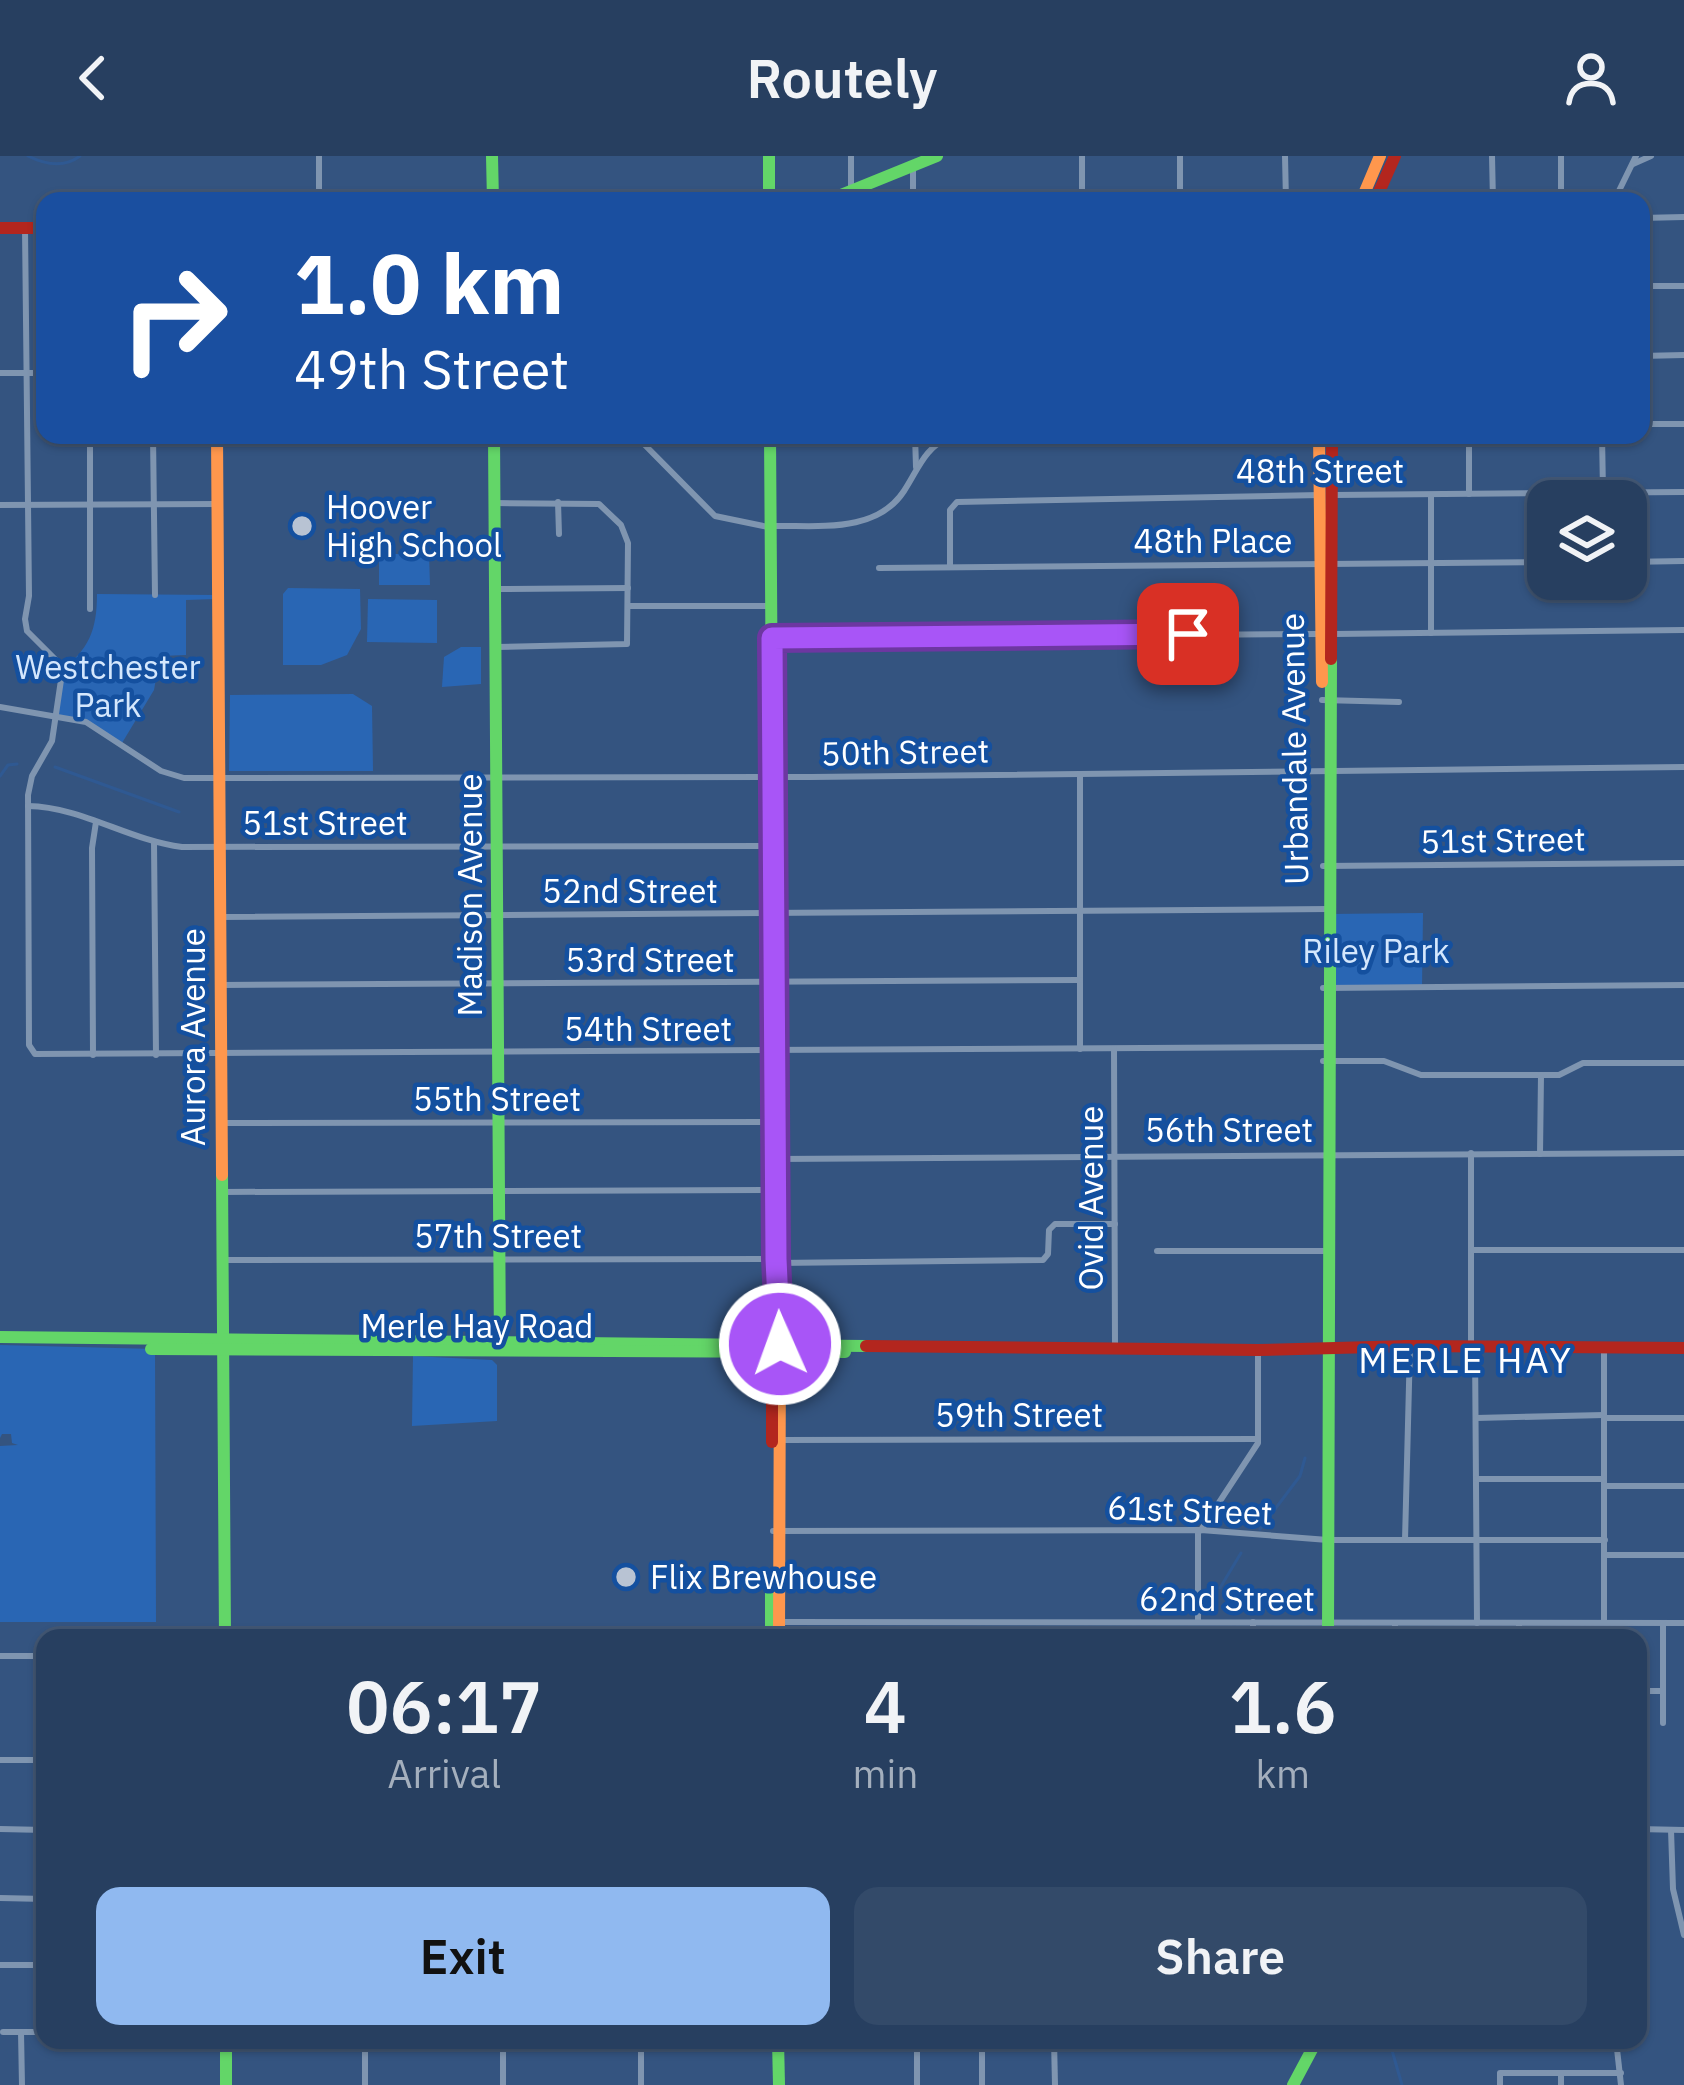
<!DOCTYPE html>
<html lang="en">
<head>
<meta charset="utf-8">
<style>
	:root { --surface:#273f60; --page:#334a69; --text:#f1f3f6; --muted:#a4afbd; --line:#435875; --accent:#90b9f0 }
	body { margin:0; font-family:"IBM Plex Sans",sans-serif; background:var(--page); color:var(--text); height:100vh; display:flex; flex-direction:column; font-size:45px; white-space:nowrap }
	* { box-sizing:border-box; margin:0 }
	p { font-size:39px; color:var(--muted) }
	.icon { flex:none; width:66px; height:66px; fill:none; stroke:currentColor; stroke-width:2; stroke-linecap:round; stroke-linejoin:round }
	.map { position:relative; flex:1; overflow:hidden }
	.drawer { position:absolute; left:36px; top:1473px; width:1611px; height:420px; display:flex; flex-direction:column; background:var(--surface); border-radius:24px; box-shadow:0 3px 9px #0004,0 0 0 3px var(--line) }
	.drawer>* { flex:none }
	.banner { position:absolute; left:36px; top:36px; width:1614px; height:252px; border-radius:24px; box-shadow:0 3px 9px #0004,0 0 0 3px var(--line); background:#1a4fa0; color:#fff; overflow:hidden }
	.tools { position:absolute; left:1527px; top:324px; display:grid; gap:24px }
	.tools a { display:grid; place-items:center; width:120px; height:120px; border-radius:24px; background:var(--surface); box-shadow:0 3px 9px #0004,0 0 0 3px var(--line); font-size:60px }
	.pin { position:absolute; display:grid; place-items:center; width:102px; height:102px; color:#fff; margin:-51px; border-radius:24px; box-shadow:0 6px 18px #0006 }
	.me { position:absolute; width:132px; margin:-66px; rotate:358deg; stroke-linejoin:round; filter:drop-shadow(0 0 9px #0008) }
	.turn { display:flex; align-items:center; gap:42px; height:252px; padding:0 60px; font-size:54px }
	.turn .icon { width:156px; height:156px; stroke-width:2.5 }
	.turn b { display:block; font-size:84px; line-height:102px }
	.eta { display:flex; justify-content:space-evenly; align-items:center; height:204px; text-align:center }
	.eta b { font-size:72px; font-weight:600; line-height:84px }
	.primary-button { display:flex; gap:24px; margin-top:auto; padding:24px 60px }
	.primary-button a { flex:1; height:138px; border-radius:24px; background:var(--accent); color:#111; font-size:48px; font-weight:600; line-height:138px; text-align:center }
	.primary-button a+a { background:var(--page); color:var(--text) }
	header { display:flex; justify-content:space-between; align-items:center; height:156px; padding:0 60px; background:var(--surface); font-size:54px; font-weight:600 }
	.map>svg:first-child { display:block }
	.green { fill:#2966b4 }
	.lines { fill:none; stroke-linecap:round; stroke-linejoin:round }
	.stream { stroke:#2f5992; stroke-width:3 }
	.street { stroke:#7f95b0; stroke-width:6 }
	.fast { stroke:#63d668; stroke-width:12 }
	.slow { stroke:#ff974d; stroke-width:12 }
	.jam { stroke:#b3261e; stroke-width:12 }
	.route-casing { stroke:#6d37a1; stroke-width:30 }
	.route { stroke:#a855f7; stroke-width:21 }
	.poi-dot { fill:#b8c3d3; stroke:#14509f; stroke-width:4.5 }
	.labels { text-anchor:middle; stroke-width:9; stroke-linejoin:round; paint-order:stroke }
	.street-label { font-size:33px; fill:#fff; stroke:#14509f }
	.poi-label { font-size:33px; fill:#fff; stroke:#14509f; text-anchor:start }
	.park-label { font-size:33px; fill:#d4e7fd; stroke:#14509f }
	.neighbourhood-label { font-size:36px; letter-spacing:3px; fill:#fff; stroke:#14509f }
</style>
</head>
<body>
<header><svg class="icon" aria-label="back" viewBox="0 0 24 24"><path d="M15 5l-7 7 7 7"/></svg>Routely<svg class="icon" aria-label="person" viewBox="0 0 24 24"><circle cx="12" cy="8" r="4"/><path d="M4 21q1-7 8-7t8 7"/></svg></header>
<div class="map">
<svg width="1684" height="1929" viewBox="0 0 1684 1929">
	<rect width="100%" height="100%" fill="#345480"/>
	<g class="green">
		<path d="M379,398H429L430,429H379Z"/>
		<path d="M288,432L360,433L361,473L347,499L321,509H283V438Z"/>
		<path d="M97,438L215,439V443L186,444V499L160,500L154,534L122,587L99,572L56,559L60,515C89,494 97,474 97,438Z"/>
		<path d="M368,443L437,444V487L367,486Z"/>
		<path d="M461,491H481V528L442,531L444,501Z"/>
		<path d="M353,538L372,550L373,615H229L230,539Z"/>
		<path d="M1423,757L1422,831L1330,832L1329,758Z"/>
		<path d="M0,1189L155,1193L156,1466H0V1290L18,1289L12,1287L11,1278H2L0,1282Z"/>
		<path d="M413,1200L492,1204L497,1209V1265L412,1270Z"/>
	</g>
	<g class="lines">
		<g class="stream">
			<path d="M28,0C46,9 64,12 80,0"/>
			<path d="M55,611L179,656"/>
			<path d="M0,620L8,609L17,608"/>
			<path d="M1260,1373L1300,1320L1305,1302"/>
			<path d="M1220,1432L1241,1397"/>
			<path d="M1207,1476L1208,1482"/>
			<path d="M1389,1884L1402,1929"/>
		</g>
		<g class="street">
			<path d="M319,0V45"/>
			<path d="M851,0V32"/>
			<path d="M1082,0V45"/>
			<path d="M1180,0V45"/>
			<path d="M1285,0L1286,45"/>
			<path d="M1492,0L1493,45"/>
			<path d="M1561,0V45"/>
			<path d="M1633,8L1651,0"/>
			<path d="M913,10V45"/>
			<path d="M1614,45L1636,0"/>
			<path d="M1641,62L1684,61"/>
			<path d="M25,72L29,440L25,463L27,475L56,504L61,524L52,585L32,620L28,639L29,889L35,898L1329,891"/>
			<path d="M1641,130H1684"/>
			<path d="M1641,200L1684,199"/>
			<path d="M0,217H45"/>
			<path d="M1641,268H1684"/>
			<path d="M153,279L155,439"/>
			<path d="M635,279L715,360L768,371"/>
			<path d="M915,279L916,311"/>
			<path d="M1469,279V338"/>
			<path d="M1602,279L1603,335"/>
			<path d="M1334,339L1684,336"/>
			<path d="M1431,339V477"/>
			<path d="M558,346L559,378"/>
			<path d="M494,347L599,348L621,369L628,387L627,488L495,491"/>
			<path d="M0,349L218,348"/>
			<path d="M773,370C817,369 876,378 904,335C919,312 924,292 952,279"/>
			<path d="M1626,406L1684,405"/>
			<path d="M950,411V354L957,346L1320,339"/>
			<path d="M879,412L1548,406"/>
			<path d="M495,433L628,432"/>
			<path d="M628,450H768"/>
			<path d="M90,453V279"/>
			<path d="M1334,478L1684,474"/>
			<path d="M772,482L1320,478"/>
			<path d="M1322,544L1399,546"/>
			<path d="M0,551L86,566L161,615L184,622L811,621L1684,611"/>
			<path d="M1080,618V893"/>
			<path d="M28,650C82,651 128,684 182,691L770,690"/>
			<path d="M154,686L156,899"/>
			<path d="M1323,710L1684,707"/>
			<path d="M219,761L1329,753"/>
			<path d="M220,829L1080,824"/>
			<path d="M1323,832L1684,829"/>
			<path d="M1114,893L1115,1189"/>
			<path d="M93,899L92,692L96,666"/>
			<path d="M1323,905H1384L1421,919H1559L1583,907H1684"/>
			<path d="M221,967L775,966"/>
			<path d="M1471,997V1191"/>
			<path d="M1540,998L1541,919"/>
			<path d="M776,1003L1684,997"/>
			<path d="M221,1036L775,1034"/>
			<path d="M1471,1094H1684"/>
			<path d="M1157,1095H1327"/>
			<path d="M221,1104L776,1103"/>
			<path d="M776,1107L1043,1104L1048,1098L1049,1074L1055,1068H1115"/>
			<path d="M1475,1191L1477,1467"/>
			<path d="M1604,1195V1466"/>
			<path d="M1476,1262L1604,1259"/>
			<path d="M1604,1262H1684"/>
			<path d="M782,1284L1258,1283"/>
			<path d="M1476,1323H1604"/>
			<path d="M1604,1330H1684"/>
			<path d="M1198,1374V1466"/>
			<path d="M1201,1374L1258,1287V1192"/>
			<path d="M773,1375L1201,1374L1328,1384H1605"/>
			<path d="M1405,1384L1410,1190"/>
			<path d="M1605,1399H1684"/>
			<path d="M782,1466L1684,1467"/>
			<path d="M1253,1466V1482"/>
			<path d="M1395,1482V1467"/>
			<path d="M1519,1482V1467"/>
			<path d="M0,1500H45"/>
			<path d="M39,1500V1604"/>
			<path d="M1638,1535H1663"/>
			<path d="M1663,1567V1467"/>
			<path d="M0,1604H45"/>
			<path d="M0,1673L45,1674"/>
			<path d="M1638,1673L1684,1674"/>
			<path d="M1671,1674L1673,1733L1684,1779"/>
			<path d="M0,1742L45,1743"/>
			<path d="M0,1809H45"/>
			<path d="M3,1876H45"/>
			<path d="M21,1876L22,1929"/>
			<path d="M365,1884V1929"/>
			<path d="M503,1884V1929"/>
			<path d="M641,1884V1929"/>
			<path d="M917,1884V1929"/>
			<path d="M982,1884V1929"/>
			<path d="M1054,1884L1055,1929"/>
			<path d="M1616,1884L1621,1929"/>
			<path d="M1500,1929V1917H1621"/>
			<path d="M1561,1929V1917"/>
		</g>
		<g class="fast">
			<path d="M492,0L493,45"/>
			<path d="M769,0V45"/>
			<path d="M826,45L937,0"/>
			<path d="M494,279L500,1194"/>
			<path d="M770,279L775,1005"/>
			<path d="M222,1019L225,1482"/>
			<path d="M0,1181L866,1190"/>
			<path d="M151,1193L845,1196"/>
			<path d="M771,1432V1482"/>
			<path d="M1328,1482L1331,503"/>
			<path d="M226,1884V1929"/>
			<path d="M778,1884L779,1929"/>
			<path d="M1293,1929L1317,1884"/>
		</g>
		<g class="slow">
			<path d="M1361,45L1380,0"/>
			<path d="M217,279L222,1019"/>
			<path d="M1319,279L1322,526"/>
			<path d="M775,1005L780,1188L779,1482"/>
		</g>
		<g class="jam">
			<path d="M1375,45L1395,0"/>
			<path d="M0,72H45"/>
			<path d="M1331,503L1332,279"/>
			<path d="M772,1162V1286"/>
			<path d="M866,1190L1258,1194L1410,1190"/>
			<path d="M1405,1190L1684,1192"/>
		</g>
	</g>
	<g class="lines">
		<defs>
			<path id="route" d="M780,1188L776,1103L772,482L1188,478"/>
		</defs>
		<use href="#route" class="route-casing"/>
		<use href="#route" class="route"/>
	</g>
	<g class="poi-dot">
		<circle cx="302" cy="370" r="12"/>
		<circle cx="626" cy="1421" r="12"/>
	</g>
	<g class="labels">
		<g class="street-label">
			<text x="1320" y="327">48th Street</text>
			<text x="1213" y="397">48th Place</text>
			<text transform="translate(1294 593) rotate(-91)" y="12">Urbandale Avenue</text>
			<text transform="translate(905 596) rotate(-1)" y="12">50th Street</text>
			<text x="325" y="679">51st Street</text>
			<text transform="translate(1503 684) rotate(-1)" y="12">51st Street</text>
			<text x="630" y="747">52nd Street</text>
			<text transform="translate(470 739) rotate(-90)" y="12">Madison Avenue</text>
			<text x="650" y="816">53rd Street</text>
			<text x="648" y="885">54th Street</text>
			<text transform="translate(193 881) rotate(-90)" y="12">Aurora Avenue</text>
			<text x="497" y="955">55th Street</text>
			<text x="1229" y="986">56th Street</text>
			<text transform="translate(1091 1042) rotate(-90)" y="12">Ovid Avenue</text>
			<text x="498" y="1092">57th Street</text>
			<text x="477" y="1182">Merle Hay Road</text>
			<text x="1019" y="1271">59th Street</text>
			<text transform="translate(1190 1354) rotate(2)" y="12">61st Street</text>
			<text x="1227" y="1455">62nd Street</text>
		</g>
		<g class="poi-label">
			<text x="326" y="363">Hoover<tspan x="326" dy="38">High School</tspan></text>
			<text x="650" y="1433">Flix Brewhouse</text>
		</g>
		<g class="park-label">
			<text x="108" y="523">Westchester<tspan x="108" dy="38">Park</tspan></text>
			<text x="1376" y="807">Riley Park</text>
		</g>
		<g class="neighbourhood-label">
			<text x="1466" y="1217">MERLE HAY</text>
		</g>
	</g>
</svg>
<div class="tools">
<a><svg class="icon" aria-label="layers" viewBox="0 0 24 24"><path d="M12 4l9 5-9 5-9-5zM3 14l9 5 9-5"/></svg></a>
</div>
<div class="pin" style="left:1188px;top:478px;background:#d93025"><svg class="icon" aria-label="arrive" viewBox="0 0 24 24"><path d="M6 21V4h12l-3 4 3 4H6"/></svg></div>
<svg class="me" style="left:780px;top:1188px" viewBox="-20 -20 40 40"><circle r="17" fill="#a855f7" stroke="#fff" stroke-width="3"/><path d="M0-11L8 9 0 5-8 9z" fill="#fff"/></svg>
<div class="banner">
<div class="turn"><svg class="icon" aria-label="right" viewBox="0 0 24 24"><path d="M7 20v-9h11M14 6l5 5-5 5"/></svg><div><b>1.0 km</b>49th Street</div></div>
</div>
<section class="drawer">
<div class="eta">
<div><b>06:17</b><p>Arrival</p></div>
<div><b>4</b><p>min</p></div>
<div><b>1.6</b><p>km</p></div>
</div>
<div class="primary-button"><a>Exit</a><a>Share</a></div>
</section>
</div>
</body>
</html>
